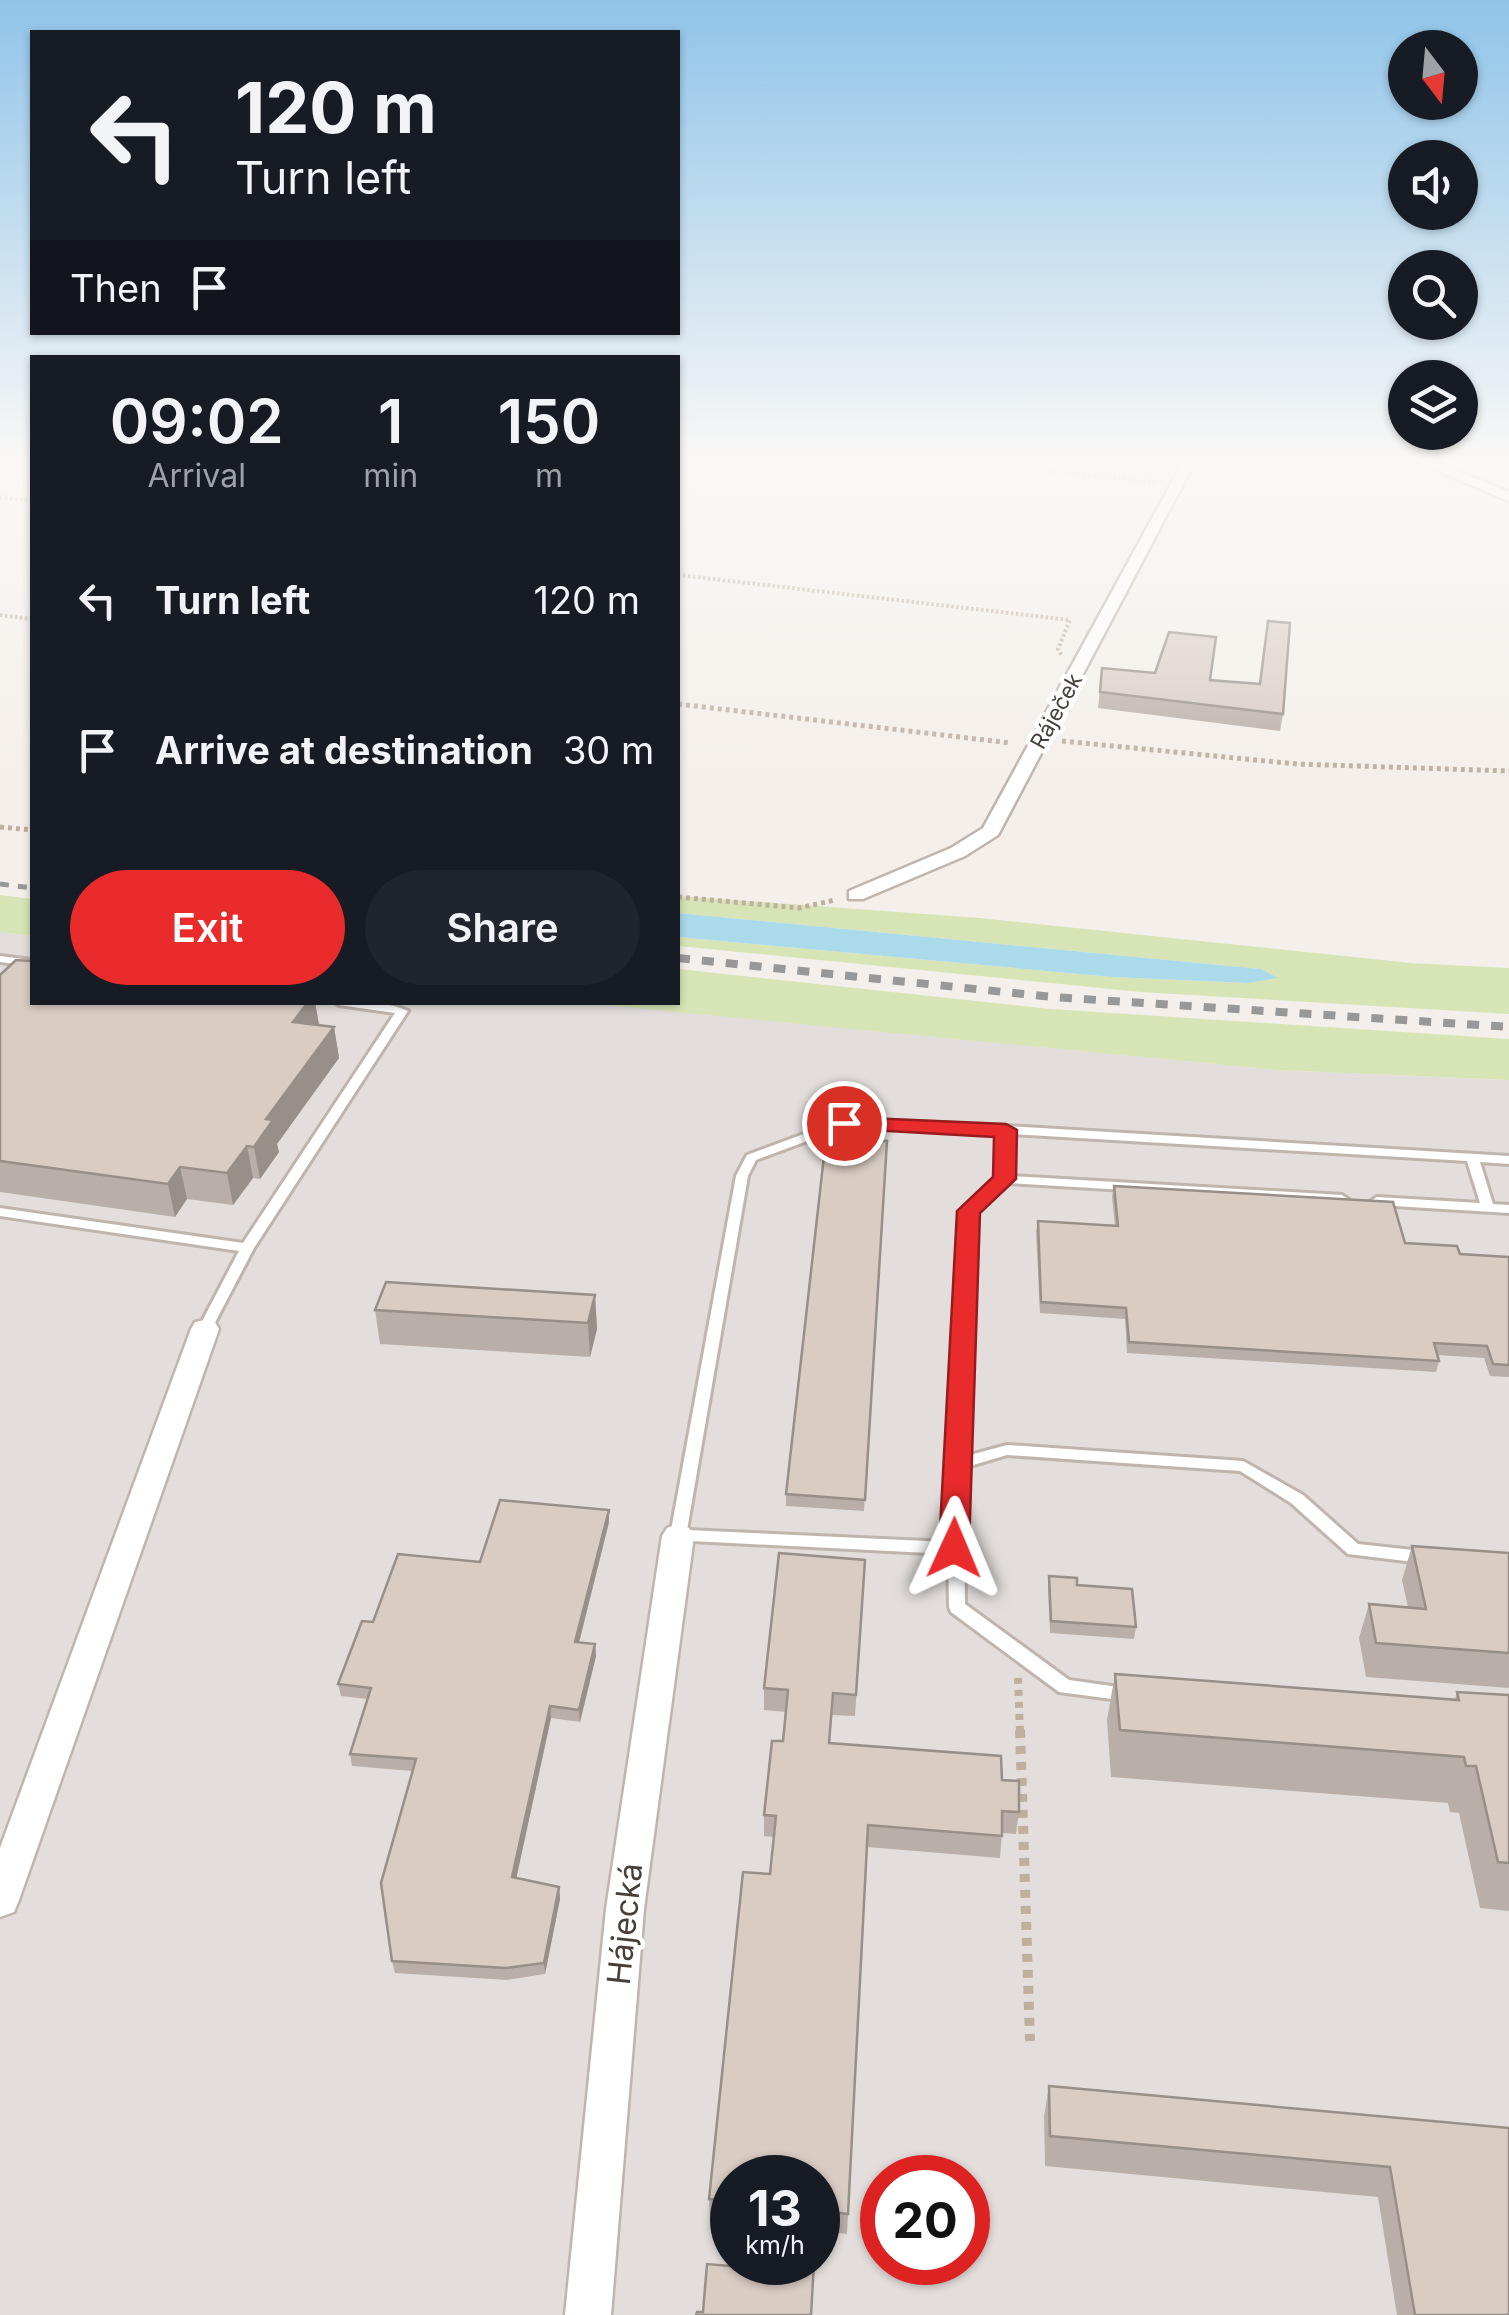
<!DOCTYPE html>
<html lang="en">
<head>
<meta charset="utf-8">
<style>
	:root { --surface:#171b24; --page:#20242c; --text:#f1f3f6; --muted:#9ea1a6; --accent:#ea2b2c }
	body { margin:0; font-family:Inter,sans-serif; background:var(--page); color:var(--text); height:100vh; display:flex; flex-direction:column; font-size:38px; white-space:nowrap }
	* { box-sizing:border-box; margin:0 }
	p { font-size:32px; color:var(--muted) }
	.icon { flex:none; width:55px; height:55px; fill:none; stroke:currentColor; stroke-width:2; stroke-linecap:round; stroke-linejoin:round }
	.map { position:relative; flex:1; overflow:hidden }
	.side { position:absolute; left:30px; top:355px; width:650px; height:650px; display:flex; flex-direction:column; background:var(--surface); border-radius:0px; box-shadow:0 2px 8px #0004 }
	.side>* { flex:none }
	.banner { position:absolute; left:30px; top:30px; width:650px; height:305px; border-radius:0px; box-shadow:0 2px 8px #0004; background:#171b24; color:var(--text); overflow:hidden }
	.needle { width:65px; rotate:164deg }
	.buttons { position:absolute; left:1388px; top:30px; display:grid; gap:20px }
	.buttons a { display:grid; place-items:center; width:90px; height:90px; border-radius:50%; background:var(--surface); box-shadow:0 2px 8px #0004; font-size:50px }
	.speed { position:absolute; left:710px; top:2155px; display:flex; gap:20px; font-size:50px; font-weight:700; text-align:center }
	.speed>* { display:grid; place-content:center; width:130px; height:130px; border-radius:50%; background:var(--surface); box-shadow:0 2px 8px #0004; line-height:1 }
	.speed small { font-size:25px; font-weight:400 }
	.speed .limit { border:15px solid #d22; background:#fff; color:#111 }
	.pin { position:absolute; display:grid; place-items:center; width:85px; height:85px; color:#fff; margin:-42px; border:5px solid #fff; border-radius:50%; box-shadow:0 2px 10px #0007 }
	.me { position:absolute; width:110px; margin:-55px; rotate:1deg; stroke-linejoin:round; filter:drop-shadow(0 0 8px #0008) }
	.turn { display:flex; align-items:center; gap:35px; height:210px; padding:0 40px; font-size:45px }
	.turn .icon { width:130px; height:130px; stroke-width:2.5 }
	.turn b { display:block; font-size:70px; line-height:85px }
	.then { display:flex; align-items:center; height:95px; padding:0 40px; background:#0003; gap:20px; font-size:38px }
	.eta { display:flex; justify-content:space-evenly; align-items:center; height:170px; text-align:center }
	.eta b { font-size:60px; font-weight:600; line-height:70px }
	.cta { display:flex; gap:20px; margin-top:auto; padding:20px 40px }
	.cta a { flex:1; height:115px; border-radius:60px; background:var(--accent); color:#fff; font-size:40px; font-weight:600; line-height:115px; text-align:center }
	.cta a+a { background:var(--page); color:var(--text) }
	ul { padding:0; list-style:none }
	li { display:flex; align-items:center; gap:30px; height:150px; padding:0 40px }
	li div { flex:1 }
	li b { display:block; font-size:38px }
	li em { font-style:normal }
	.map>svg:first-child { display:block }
	.industrial { fill:#e3dedb; fill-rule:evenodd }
	.green { fill:#d7e5b6 }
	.water { fill:#abdbeb }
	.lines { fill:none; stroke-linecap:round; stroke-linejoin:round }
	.lane-casing { stroke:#bfb5ad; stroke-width:6 }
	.street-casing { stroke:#bfb5ad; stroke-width:5 }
	.path-far3 { stroke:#bfaf9f; stroke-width:4; stroke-dasharray:2.5 2.5; stroke-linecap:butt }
	.path-far2 { stroke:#bfaf9f; stroke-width:5; stroke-dasharray:4 4; stroke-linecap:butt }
	.path-far1 { stroke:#bfaf9f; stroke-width:8; stroke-dasharray:6 6; stroke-linecap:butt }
	.path { stroke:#bfaf9f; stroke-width:10; stroke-dasharray:8 8; stroke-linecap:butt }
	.lane { fill:#fff; fill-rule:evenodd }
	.street { fill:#fff; fill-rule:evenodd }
	.rail-far1 { stroke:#989898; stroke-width:5; stroke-dasharray:9 9; stroke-linecap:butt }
	.rail { stroke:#989898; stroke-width:8; stroke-dasharray:12 12; stroke-linecap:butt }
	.wall { fill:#baafa8 }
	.shaded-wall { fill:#978f88 }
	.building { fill:#d8ccc3; stroke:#978f88; stroke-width:2.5 }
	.route { fill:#ea2b2c; stroke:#981c1d; stroke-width:2.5 }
	.labels { text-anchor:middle; stroke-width:9; stroke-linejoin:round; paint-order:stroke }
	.far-street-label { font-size:22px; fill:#473f38; stroke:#fff }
	.near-street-label { font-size:32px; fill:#473f38; stroke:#fff }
</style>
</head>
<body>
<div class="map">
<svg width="1509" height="2315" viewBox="0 0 1509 2315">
	<rect width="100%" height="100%" fill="#f4efea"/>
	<path class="industrial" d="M0,932L32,936V1002H583L1277,1070L1509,1080V2315H0ZM732,2178H818V2262H732ZM882,2178H968V2262H882Z"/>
	<g class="green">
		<path d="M0,895L32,899V936L0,932Z"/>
		<path d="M678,896L980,918L1411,963L1509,968V1014L1141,992L678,946V937L1112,977L1248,983L1276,978L1261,969L678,913Z"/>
		<path d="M678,969L1051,1009L1509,1039V1080L1277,1070L583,1003L678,1002Z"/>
	</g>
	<path class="water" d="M678,913L1261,969L1278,978L1248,983L1112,977L678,937Z"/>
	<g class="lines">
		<defs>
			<g id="lane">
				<path d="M0,956L32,960V966L0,962Z"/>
				<path d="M334,1002C357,1002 387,1001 408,1011L254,1248L210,1332H200L198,1329L239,1251L0,1216V1208L243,1243L395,1013L339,1005Z"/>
				<path d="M844,1119L1006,1126L1509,1156V1164L1480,1162L1493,1204L1509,1205V1213L1377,1205L1371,1201L1377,1197L1480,1203L1467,1161L1012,1134L1011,1176L1342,1195L1348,1199L1342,1203L1008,1183L975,1212L963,1457L1007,1445L1243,1461L1303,1495L1358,1544L1422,1551L1428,1553L1430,1557L1428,1561L1422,1563L1348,1554L1291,1503L1240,1471L1007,1455L963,1468L965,1604L1069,1680L1133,1689L1136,1694L1133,1699L1127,1701L1059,1692L951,1612L949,1607L948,1554L672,1540L670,1536L736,1176L747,1155ZM845,1127L1000,1133L999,1178L963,1211L947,1465L948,1542L687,1530L748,1176L756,1160Z"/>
			</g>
			<g id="street">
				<path d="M1185,458H1197L998,835L965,856L863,899H849V891L951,848L983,828Z"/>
				<path d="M1407,458H1425L1509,492V501Z"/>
				<path d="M205,1320L215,1322L219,1329L19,1900L14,1912L0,1917V1848L191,1329L195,1322Z"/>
				<path d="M678,1524L689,1528L694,1536L644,1909L611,2315H565L606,1909L662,1536L667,1528Z"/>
			</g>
		</defs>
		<use href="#lane" class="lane-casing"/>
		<use href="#street" class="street-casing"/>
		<g class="path-far3">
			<path d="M929,458L1156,482"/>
			<path d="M0,497L32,501"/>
			<path d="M678,575L1070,620L1058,649L1062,656"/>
			<path d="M0,615L32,619"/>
		</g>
		<g class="path-far2">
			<path d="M678,704L1011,743"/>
			<path d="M1062,741L1297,764L1509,771"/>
			<path d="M0,827L32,830"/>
			<path d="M678,897L799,908L835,900"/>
		</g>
		<path class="path-far1" d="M1018,1678L1020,1732"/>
		<path class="path" d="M1020,1730L1030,2041"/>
		<use href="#lane" class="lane"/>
		<use href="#street" class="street"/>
		<path class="rail-far1" d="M0,884L32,888"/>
		<path class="rail" d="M678,958L1052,997L1509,1027"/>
	</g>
	<g class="wall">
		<path d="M1102,668L1210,680L1283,714L1280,731L1098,708Z"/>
		<path d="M0,975L32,1002H315L319,1025L334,1027L339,1058L277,1144L279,1152L260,1179L253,1178L233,1205L187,1199L175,1217L0,1192Z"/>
		<path d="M887,1141L864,1511L786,1506V1494Z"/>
		<path d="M1114,1186L1460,1254L1509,1257V1377L1490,1376L1484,1358L1437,1355L1439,1361L1436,1372L1127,1353L1125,1319L1040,1313L1036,1232L1038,1221L1115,1226L1112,1197Z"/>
		<path d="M595,1295L597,1329L590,1357L380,1344L375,1310Z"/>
		<path d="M609,1510V1522L579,1643L595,1644L596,1656L580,1722L551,1718L516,1878L559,1887L560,1899L545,1974L507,1980L395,1973L392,1961L412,1771L352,1766L350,1754L367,1699L341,1696L338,1684L373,1622L480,1562Z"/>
		<path d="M1412,1546L1509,1553V1688L1366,1677L1359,1638L1369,1604L1408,1607L1402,1580Z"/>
		<path d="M865,1560L855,1716L832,1715L830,1743L1002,1780L1019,1812L1016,1834L1002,1833L1000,1858L867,1847L847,2234L818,2230V2178H732V2221L710,2219L709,2199L770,1874L774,1837L764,1836V1815L783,1741L786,1712L764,1710V1688Z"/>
		<path d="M1049,1576L1077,1585L1136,1627L1134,1639L1050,1633L1048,1588Z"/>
		<path d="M1115,1674L1455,1700L1457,1692L1509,1695V1911L1480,1908L1459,1813L1450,1812L1448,1803L1111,1777L1107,1720Z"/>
		<path d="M1049,2086L1509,2128V2315H1397L1378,2197L1045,2166L1044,2116Z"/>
	</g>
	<g class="shaded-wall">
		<path d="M308,1002H315L319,1025L293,1022Z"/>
		<path d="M334,1027L339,1058L277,1144L279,1152L260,1179L254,1147L266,1119Z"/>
		<path d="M247,1146L253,1178L233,1205L227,1173Z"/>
		<path d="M180,1167L187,1199L175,1217L168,1184Z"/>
		<path d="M595,1295L597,1329L590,1357L588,1323Z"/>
		<path d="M609,1510V1522L576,1654L575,1642Z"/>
		<path d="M595,1644L596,1656L580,1722L579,1710Z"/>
		<path d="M550,1706L551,1718L514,1889L512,1877Z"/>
		<path d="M559,1887L560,1899L545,1974L544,1963Z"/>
	</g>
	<g class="building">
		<path d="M1268,621L1290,623L1283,714L1100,692L1102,668L1155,673L1169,632L1216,637L1210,680L1260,684Z"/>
		<path d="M16,960L32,961V1002H308L293,1022L334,1027L266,1119L273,1120L254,1147L247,1146L227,1173L180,1167L168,1184L0,1161V975Z"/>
		<path d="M826,1138L887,1141L865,1500L786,1494Z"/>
		<path d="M1114,1186L1393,1202L1405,1243L1457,1246L1460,1254L1509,1257V1365L1493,1364L1487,1346L1434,1343L1439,1361L1129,1342L1126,1308L1041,1302L1038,1221L1118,1226Z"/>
		<path d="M386,1282L595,1295L588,1323L375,1310Z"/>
		<path d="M500,1500L609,1510L575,1642L595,1644L579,1710L550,1706L512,1877L559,1887L544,1963L506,1968L392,1961L381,1883L416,1759L350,1754L371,1688L338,1684L362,1621L373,1622L398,1554L480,1562Z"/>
		<path d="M1412,1546L1509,1553V1653L1376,1643L1369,1604L1426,1609Z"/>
		<path d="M779,1553L865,1560L856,1695L833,1693L829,1743L1001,1756L1002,1780L1019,1781V1812L1002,1811V1836L868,1825L848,2214L818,2210V2178H732V2201L709,2199L743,1872L770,1874L776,1816L764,1815L772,1741H783L788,1690L764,1688Z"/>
		<path d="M1049,1576L1077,1578V1585L1132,1589L1136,1627L1051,1621Z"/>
		<path d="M1115,1674L1459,1700L1457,1692L1509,1695V1863L1498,1862L1476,1766H1466L1464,1757L1120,1730Z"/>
		<path d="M1049,2086L1509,2128V2315H1415L1390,2167L1050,2136Z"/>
		<path d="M732,2237V2262L814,2263L811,2315H696L697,2312H703L707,2264L730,2266Z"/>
	</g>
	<linearGradient id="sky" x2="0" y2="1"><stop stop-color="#8fc4e9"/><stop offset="0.59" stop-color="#faf8f6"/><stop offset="1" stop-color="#faf8f6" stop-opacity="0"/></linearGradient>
	<rect width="1509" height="782" fill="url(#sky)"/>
	<path class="route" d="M844,1117L1006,1124L1017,1130L1016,1179L980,1213L969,1548L964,1556H944L939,1548L957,1211L993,1177L994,1137L836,1128V1119Z"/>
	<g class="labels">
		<g class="far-street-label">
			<text transform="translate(1056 711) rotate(-61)" y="8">Ráječek</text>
		</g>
		<g class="near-street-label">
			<text transform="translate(625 1924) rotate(-84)" y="11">Hájecká</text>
		</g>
	</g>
</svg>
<div class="buttons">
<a><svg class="needle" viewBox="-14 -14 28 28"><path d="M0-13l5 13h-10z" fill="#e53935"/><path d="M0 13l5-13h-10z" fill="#9ea1a6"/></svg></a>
<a><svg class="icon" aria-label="sound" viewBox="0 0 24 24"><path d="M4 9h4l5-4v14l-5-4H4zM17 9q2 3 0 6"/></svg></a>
<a><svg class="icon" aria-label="search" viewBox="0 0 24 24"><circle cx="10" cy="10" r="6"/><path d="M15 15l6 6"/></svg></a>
<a><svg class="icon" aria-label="layers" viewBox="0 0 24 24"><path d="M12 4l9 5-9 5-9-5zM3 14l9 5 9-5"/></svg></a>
</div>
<div class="speed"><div>13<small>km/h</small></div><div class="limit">20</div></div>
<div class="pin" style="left:844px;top:1123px;background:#d93025"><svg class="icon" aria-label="arrive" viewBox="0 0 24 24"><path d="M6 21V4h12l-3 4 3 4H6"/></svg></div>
<svg class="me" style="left:954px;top:1548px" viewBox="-20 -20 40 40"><path d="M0-17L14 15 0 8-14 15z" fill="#ea2b2c" stroke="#fff" stroke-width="4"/></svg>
<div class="banner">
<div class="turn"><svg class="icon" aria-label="left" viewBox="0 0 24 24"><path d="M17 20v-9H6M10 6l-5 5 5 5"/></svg><div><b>120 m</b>Turn left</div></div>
<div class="then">Then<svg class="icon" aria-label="arrive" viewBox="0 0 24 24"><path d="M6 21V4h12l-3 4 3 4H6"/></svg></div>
</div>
<section class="side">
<div class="eta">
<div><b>09:02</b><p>Arrival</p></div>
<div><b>1</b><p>min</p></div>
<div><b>150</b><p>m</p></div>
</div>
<ul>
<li><svg class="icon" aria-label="left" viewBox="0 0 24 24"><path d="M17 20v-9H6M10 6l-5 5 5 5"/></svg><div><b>Turn left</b></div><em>120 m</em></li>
<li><svg class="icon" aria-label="arrive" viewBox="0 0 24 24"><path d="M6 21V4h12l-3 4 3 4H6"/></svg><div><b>Arrive at destination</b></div><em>30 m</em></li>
</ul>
<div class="cta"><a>Exit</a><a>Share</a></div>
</section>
</div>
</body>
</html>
